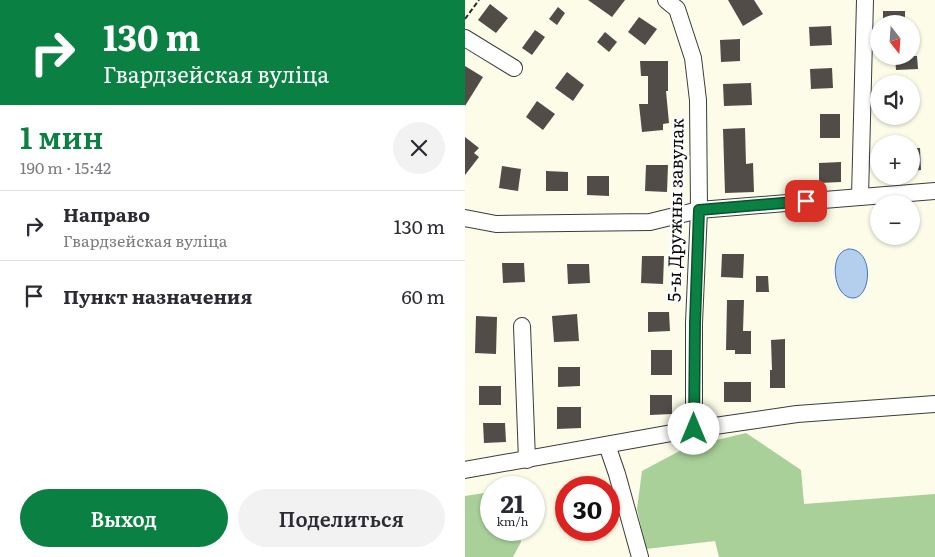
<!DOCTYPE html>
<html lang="ru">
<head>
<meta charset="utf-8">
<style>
	:root { --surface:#fff; --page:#f2f2f3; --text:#2b2b33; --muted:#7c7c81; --line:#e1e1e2; --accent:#0b8043 }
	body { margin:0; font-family:Literata,serif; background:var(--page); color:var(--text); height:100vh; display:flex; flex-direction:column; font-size:19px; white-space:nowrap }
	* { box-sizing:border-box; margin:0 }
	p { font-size:16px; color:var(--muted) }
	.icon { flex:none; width:28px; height:28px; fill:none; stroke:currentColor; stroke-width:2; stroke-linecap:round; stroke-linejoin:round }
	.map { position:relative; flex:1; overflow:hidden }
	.drawer { display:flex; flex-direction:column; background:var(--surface); width:465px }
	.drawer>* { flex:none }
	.guide { background:#0b8043; color:#fff; overflow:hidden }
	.needle { width:32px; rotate:163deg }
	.fabs { position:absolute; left:405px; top:15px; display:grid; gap:10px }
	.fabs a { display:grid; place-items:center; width:50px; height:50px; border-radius:50%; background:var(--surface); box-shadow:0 1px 4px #0004; font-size:25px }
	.speed { position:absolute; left:15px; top:476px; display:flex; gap:10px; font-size:25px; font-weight:700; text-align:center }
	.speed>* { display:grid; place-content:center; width:65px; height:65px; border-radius:50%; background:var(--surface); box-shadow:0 1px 4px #0004; line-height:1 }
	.speed small { font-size:12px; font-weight:400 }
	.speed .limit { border:8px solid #d22; background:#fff; color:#111 }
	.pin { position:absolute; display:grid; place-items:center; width:42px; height:42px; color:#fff; margin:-21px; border-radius:10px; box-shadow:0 2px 8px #0006 }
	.me { position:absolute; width:55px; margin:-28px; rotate:0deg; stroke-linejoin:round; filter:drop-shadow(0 0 4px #0008) }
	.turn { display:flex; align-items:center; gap:18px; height:105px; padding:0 20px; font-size:22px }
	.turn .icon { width:65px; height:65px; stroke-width:2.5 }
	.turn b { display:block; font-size:35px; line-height:42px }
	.round { display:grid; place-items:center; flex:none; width:52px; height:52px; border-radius:26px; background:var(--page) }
	.headline { display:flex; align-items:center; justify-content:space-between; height:85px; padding:0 20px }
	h1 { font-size:30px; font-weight:600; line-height:38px; color:var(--accent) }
	.button { display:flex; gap:10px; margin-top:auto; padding:10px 20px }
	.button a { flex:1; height:58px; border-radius:30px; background:var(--accent); color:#fff; font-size:20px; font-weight:600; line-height:58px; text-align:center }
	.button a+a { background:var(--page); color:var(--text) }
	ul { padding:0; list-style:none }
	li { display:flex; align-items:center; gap:15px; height:70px; padding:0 20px; border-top:1px solid var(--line) }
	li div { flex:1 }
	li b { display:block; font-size:19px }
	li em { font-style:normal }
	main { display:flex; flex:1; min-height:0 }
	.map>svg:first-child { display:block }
	.forest { fill:#a9d099 }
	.water { fill:#b4ceed; stroke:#4478bb }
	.building { fill:#514c47 }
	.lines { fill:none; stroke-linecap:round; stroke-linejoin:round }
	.minor-casing { stroke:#3c3c3c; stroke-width:18 }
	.path { stroke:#2b2b2b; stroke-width:2; stroke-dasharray:5 2.5; stroke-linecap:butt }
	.minor { stroke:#fff; stroke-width:16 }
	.route-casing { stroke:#07532c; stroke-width:12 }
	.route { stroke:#0b8043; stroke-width:9 }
	.labels { text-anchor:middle; stroke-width:5; stroke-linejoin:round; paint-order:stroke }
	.street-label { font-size:18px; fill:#090909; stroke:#fff }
</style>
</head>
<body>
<main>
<section class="drawer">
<div class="guide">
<div class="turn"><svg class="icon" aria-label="right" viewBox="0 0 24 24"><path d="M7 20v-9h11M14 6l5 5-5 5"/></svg><div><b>130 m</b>Гвардзейская вуліца</div></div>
</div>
<div class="headline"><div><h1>1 мин</h1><p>190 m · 15:42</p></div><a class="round"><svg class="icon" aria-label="close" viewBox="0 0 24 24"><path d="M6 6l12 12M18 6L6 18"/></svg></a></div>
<ul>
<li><svg class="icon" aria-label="right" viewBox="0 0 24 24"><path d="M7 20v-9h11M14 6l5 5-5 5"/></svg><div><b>Направо</b><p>Гвардзейская вуліца</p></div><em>130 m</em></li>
<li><svg class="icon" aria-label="arrive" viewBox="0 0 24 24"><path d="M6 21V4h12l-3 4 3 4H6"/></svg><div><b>Пункт назначения</b></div><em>60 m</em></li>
</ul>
<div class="button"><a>Выход</a><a>Поделиться</a></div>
</section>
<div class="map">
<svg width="470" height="557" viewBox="0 0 470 557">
	<rect width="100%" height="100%" fill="#fcfce9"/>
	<g class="forest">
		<path d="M281,433L336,470L339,504L470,494V557H254L250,541L181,549L172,509L177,471L222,447Z"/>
		<path d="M26,492V530H53L56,542L48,557H0V496Z"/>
	</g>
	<path class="water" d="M383,249C409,248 407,296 389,298C370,299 365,263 376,253C377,251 381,250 383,249Z"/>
	<g class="building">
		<path d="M123,0H160L147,17Z"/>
		<path d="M263,0H289L298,14L278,26Z"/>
		<path d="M25,4L43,18L31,33L13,20Z"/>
		<path d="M93,7L100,13L92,25L84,19Z"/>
		<rect x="418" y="11" width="22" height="13"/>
		<path d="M174,17L192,29L180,45L163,32Z"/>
		<path d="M366,26L367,45L345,46L344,27Z"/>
		<path d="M70,30L80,37L67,55L57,48Z"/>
		<path d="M140,32L152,42L144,52L132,42Z"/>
		<path d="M275,39V61L256,62L255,40Z"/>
		<path d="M430,56H452L453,69L431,70Z"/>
		<path d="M175,61H203V91H201L204,123L198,124V130L177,132L174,104H183V76H176Z"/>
		<path d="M0,66L18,77L0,106Z"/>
		<path d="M367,68L368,88L346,89L345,69Z"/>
		<path d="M102,72L119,85L108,101L90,88Z"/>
		<path d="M286,83L287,105L259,106L258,84Z"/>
		<path d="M72,101L90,114L78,130L61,117Z"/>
		<rect x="355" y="114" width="20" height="24"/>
		<path d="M280,128L281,164L288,163L289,192L260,193L258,129Z"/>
		<path d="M0,137L14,148L9,153L14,157L0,175Z"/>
		<path d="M446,148H455L456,170L446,171Z"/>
		<path d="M376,162V182L354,183V163Z"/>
		<path d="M181,165H203L202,192L180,191Z"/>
		<path d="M37,166L56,169L53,191L34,188Z"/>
		<path d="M81,171L103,172V191H81Z"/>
		<path d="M122,176H144V196L122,195Z"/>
		<path d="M257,254H279L278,278L256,277Z"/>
		<path d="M177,256H199L198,284L176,283Z"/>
		<path d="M37,263H59L60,282L38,283Z"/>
		<path d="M102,264H124L125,283L103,284Z"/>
		<path d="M291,276H303L304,292H291Z"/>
		<path d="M262,300H279L278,331H286V354H270V350H261Z"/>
		<path d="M183,312H204L205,331L183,332Z"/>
		<path d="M112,314L114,341L89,342L87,316Z"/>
		<path d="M11,316L32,317L31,354L10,353Z"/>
		<path d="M320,339V388H305V370H307L306,340Z"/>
		<rect x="186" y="350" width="21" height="25"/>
		<path d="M93,367H115V386L93,387Z"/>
		<rect x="259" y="382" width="27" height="20"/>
		<rect x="14" y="386" width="22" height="19"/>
		<path d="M185,395H207V414L185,415Z"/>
		<path d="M92,407H116V428L92,429Z"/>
		<path d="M18,423H40L41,442L19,443Z"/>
	</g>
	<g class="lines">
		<defs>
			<g id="minor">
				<path d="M201,0L212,9L228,58L233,100L234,210L229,323V429"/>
				<path d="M0,38L49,68"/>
				<path d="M395,197L400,0"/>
				<path d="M0,218L31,224L185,222L234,210L470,191"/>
				<path d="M57,326L62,460"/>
				<path d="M142,445L152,474L175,557"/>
				<path d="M0,470L229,429L332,414L470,404"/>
			</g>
		</defs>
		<use href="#minor" class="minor-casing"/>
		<path class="path" d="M0,19L14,0"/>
		<use href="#minor" class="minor"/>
	</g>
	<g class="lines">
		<defs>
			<path id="route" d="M229,429L230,323L234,210L341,201"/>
		</defs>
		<use href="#route" class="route-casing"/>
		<use href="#route" class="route"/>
	</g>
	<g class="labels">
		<g class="street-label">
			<text transform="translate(211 210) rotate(-89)" y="6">5-ы Дружны завулак</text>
		</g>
	</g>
</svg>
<div class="fabs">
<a><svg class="needle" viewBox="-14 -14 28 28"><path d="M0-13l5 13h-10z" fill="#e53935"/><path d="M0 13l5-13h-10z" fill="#7c7c81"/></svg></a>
<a><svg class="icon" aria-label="sound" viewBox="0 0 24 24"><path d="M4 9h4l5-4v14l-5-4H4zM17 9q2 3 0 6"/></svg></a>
<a>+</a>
<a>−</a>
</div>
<div class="speed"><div>21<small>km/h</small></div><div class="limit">30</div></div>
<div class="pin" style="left:341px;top:201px;background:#d93025"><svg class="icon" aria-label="arrive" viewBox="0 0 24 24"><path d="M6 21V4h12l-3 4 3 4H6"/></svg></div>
<svg class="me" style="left:229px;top:429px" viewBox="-20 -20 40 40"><circle r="19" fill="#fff"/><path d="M0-13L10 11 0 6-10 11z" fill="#0b8043"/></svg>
</div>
</main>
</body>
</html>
